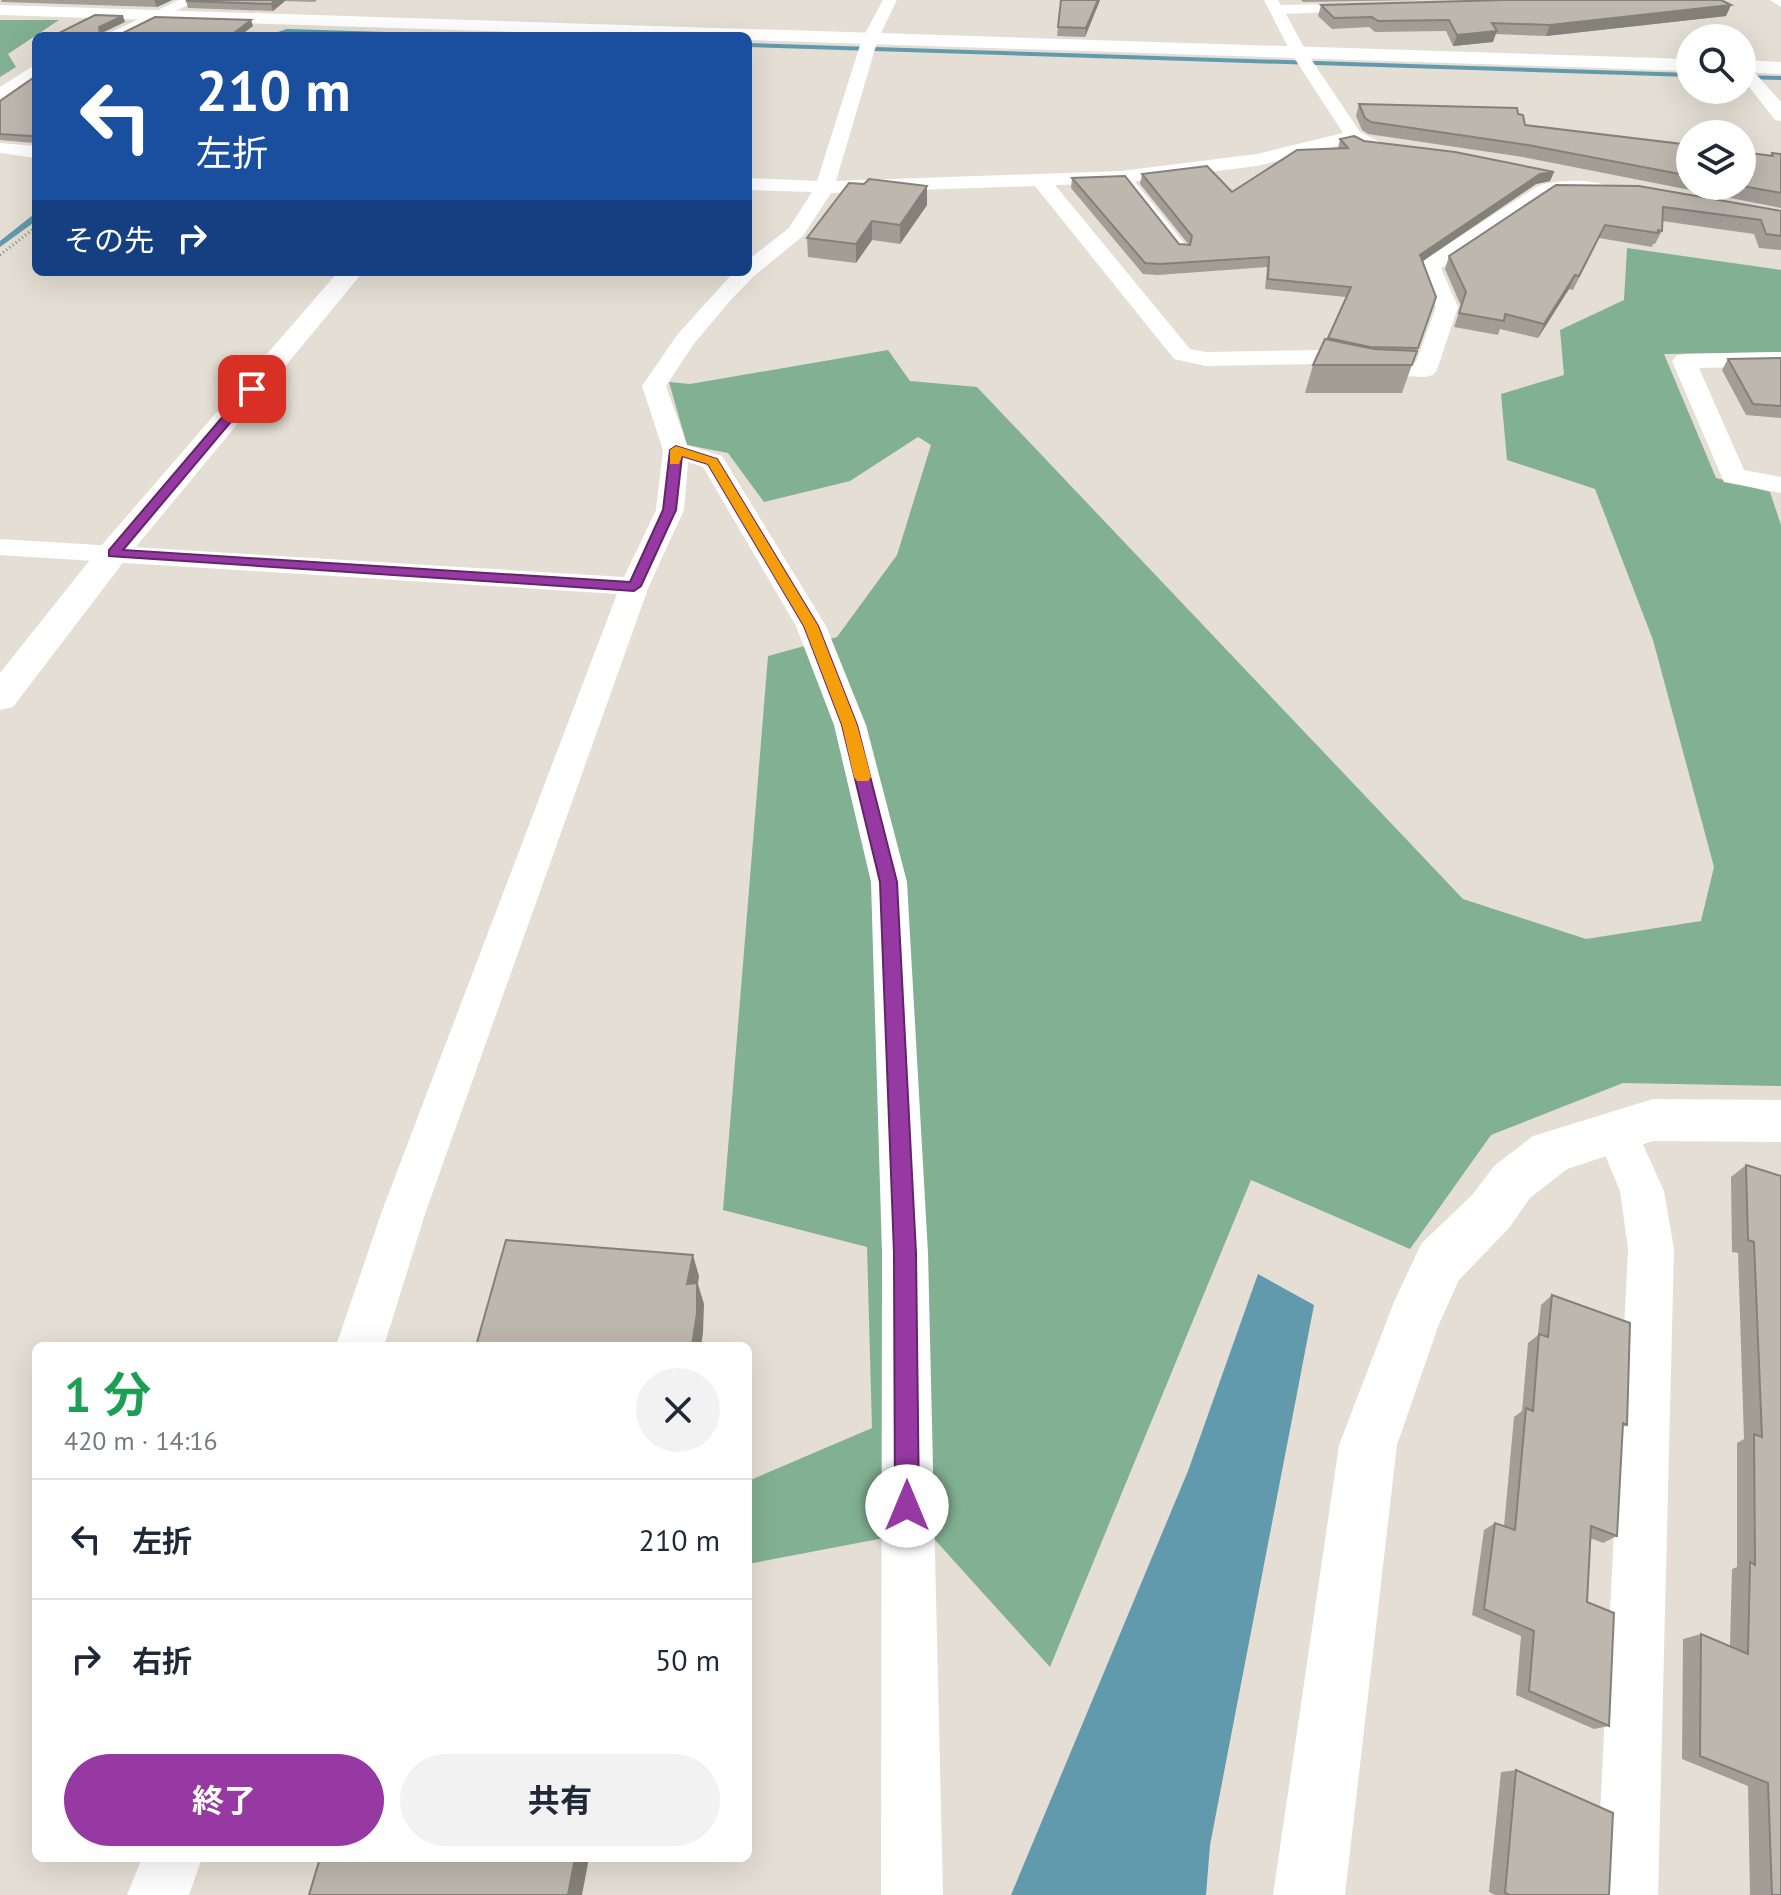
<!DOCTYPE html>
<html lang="ja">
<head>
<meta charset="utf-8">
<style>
	:root { --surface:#fff; --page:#f2f2f3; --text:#1f2937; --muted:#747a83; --line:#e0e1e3; --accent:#9739a3 }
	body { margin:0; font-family:"PT Sans","Noto Sans JP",sans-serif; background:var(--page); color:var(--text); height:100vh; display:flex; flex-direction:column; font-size:30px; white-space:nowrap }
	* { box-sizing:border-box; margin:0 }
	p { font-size:26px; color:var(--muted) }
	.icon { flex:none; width:44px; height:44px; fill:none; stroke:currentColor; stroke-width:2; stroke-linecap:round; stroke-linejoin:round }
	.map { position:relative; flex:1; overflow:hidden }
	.side { position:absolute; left:32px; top:1342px; width:720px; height:520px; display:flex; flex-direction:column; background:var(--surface); border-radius:12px; box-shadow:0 8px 32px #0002 }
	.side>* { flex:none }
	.top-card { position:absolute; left:32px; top:32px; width:720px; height:244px; border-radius:12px; box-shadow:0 8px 32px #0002; background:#1a4fa0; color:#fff; overflow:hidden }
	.fabs { position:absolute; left:1676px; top:24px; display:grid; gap:16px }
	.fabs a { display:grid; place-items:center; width:80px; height:80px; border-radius:50%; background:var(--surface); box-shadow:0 8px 32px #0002; font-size:40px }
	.pin { position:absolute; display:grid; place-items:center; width:68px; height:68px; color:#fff; margin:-34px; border-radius:16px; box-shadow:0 4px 12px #0006 }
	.me { position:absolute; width:88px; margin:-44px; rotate:0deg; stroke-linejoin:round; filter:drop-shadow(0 0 6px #0008) }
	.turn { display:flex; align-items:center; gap:28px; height:168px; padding:0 32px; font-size:36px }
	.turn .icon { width:104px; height:104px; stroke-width:2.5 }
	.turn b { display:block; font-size:56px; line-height:68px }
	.then { display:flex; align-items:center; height:76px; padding:0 32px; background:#0003; gap:16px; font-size:30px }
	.round { display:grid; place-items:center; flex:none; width:84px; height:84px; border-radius:42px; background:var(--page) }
	.overview { display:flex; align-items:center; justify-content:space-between; height:136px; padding:0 32px }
	h1 { font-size:48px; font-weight:700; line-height:60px; color:#1e9e55 }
	.primary-button { display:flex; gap:16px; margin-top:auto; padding:16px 32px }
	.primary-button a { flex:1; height:92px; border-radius:48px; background:var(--accent); color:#fff; font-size:32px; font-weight:700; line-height:92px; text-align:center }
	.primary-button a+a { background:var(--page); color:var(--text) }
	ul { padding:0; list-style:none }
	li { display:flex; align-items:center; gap:24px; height:120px; padding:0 32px; border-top:2px solid var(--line) }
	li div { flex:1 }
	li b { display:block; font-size:30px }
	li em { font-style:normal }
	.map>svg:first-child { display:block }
	.forest { fill:#82b092 }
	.water { fill:#629aad }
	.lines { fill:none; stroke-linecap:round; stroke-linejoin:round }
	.stream { fill:#629aad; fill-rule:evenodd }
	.path { stroke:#8a857f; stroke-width:3; stroke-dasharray:1 3; stroke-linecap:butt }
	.lane { fill:#fff; fill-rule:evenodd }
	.street { fill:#fff; fill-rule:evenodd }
	.secondary { fill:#fff; fill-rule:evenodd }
	.wall { fill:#a39d96 }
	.shaded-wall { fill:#84807a }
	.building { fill:#bdb7ae; stroke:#84807a; stroke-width:2 }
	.route { fill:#9739a3; stroke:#62256a; stroke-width:2 }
	.slow { fill:#f59e0b }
</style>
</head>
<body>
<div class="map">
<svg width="1781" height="1895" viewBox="0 0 1781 1895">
	<rect width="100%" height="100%" fill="#e4ded4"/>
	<g class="forest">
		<path d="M0,20H59L8,54L16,67L0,77Z"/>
		<path d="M1627,248L1781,270V352L1664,354L1716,478L1770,492L1781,525V1086L1623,1083L1491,1135L1410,1249L1251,1180L1050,1667L926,1530L748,1564V1481L872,1428L867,1247L723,1210L768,656L837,637L897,555L931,445L918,437L850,481L764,502L728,453L687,445L669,382L690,384L888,350L910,381L977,387L1463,899L1586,939L1701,921L1714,867L1653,640L1595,489L1507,460L1501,394L1564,375L1560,330L1624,300Z"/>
	</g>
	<path class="water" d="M1258,1274L1314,1305L1210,1845L1206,1895H1011L1188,1471Z"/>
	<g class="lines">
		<g class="stream">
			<path d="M287,29L453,34L456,36L287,33L265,36Z"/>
			<path d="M748,43L1690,73V77L748,47Z"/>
			<path d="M1742,75L1781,76V80L1742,79Z"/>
			<path d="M33,215H36V221L0,247V241Z"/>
		</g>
		<path class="path" d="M0,255L36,227"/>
		<path class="lane" d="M1121,174H1129L1188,248V252H1180L1121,178Z"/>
		<g class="street">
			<path d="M179,0H198L124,36H103Z"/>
			<path d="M883,0H897L878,39L836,181L1121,171L1257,154L1343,133L1291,53L1264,0H1278L1281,5L1376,3V9L1371,10L1286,14L1307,53L1360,132L1382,143L1379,147L1373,148L1353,142L1257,166L1121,183L1055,185L1190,349L1206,352L1319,350L1366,360L1416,362L1436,307L1419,267L1428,257L1538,186C1556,180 1599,177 1613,190L1603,196L1558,192L1552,194L1441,268L1458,307L1437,370L1433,375L1425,377L1366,374L1319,364L1206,366L1174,359L1035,186L831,193L803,236L754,276L728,303L693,345L666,386L687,445L722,456L826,626L866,725L907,882L928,1253L943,1895H881L882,1253L871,882L834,725L796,626L703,467L688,462L684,510L649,586L426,1211L384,1346H336L382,1211L617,594L0,555V539L624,577L656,510L663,450L642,386L677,335L734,272H748V260L789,228L812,192L748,190V178L817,181L862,39Z"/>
			<path d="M1770,0H1781V7Z"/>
			<path d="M1742,63L1748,65L1781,102V121L1775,120L1742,78Z"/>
			<path d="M36,64V77L0,100V87Z"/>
			<path d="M0,143L36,146V158L0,153Z"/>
			<path d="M1781,352V366L1699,368L1744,470L1781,477V493L1724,482L1672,361L1676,356L1684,354Z"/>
			<path d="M1616,1112L1631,1118L1664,1191L1674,1249L1658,1895H1596L1628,1249L1620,1191L1595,1131L1601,1118Z"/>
			<path d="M142,1858H202L189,1895H127Z"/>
		</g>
		<g class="secondary">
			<path d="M0,5L1690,59V71L748,40V36H635L0,15Z"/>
			<path d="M1742,60L1781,62V74L1742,72Z"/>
			<path d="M338,272H363L125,560L13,707L0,710V673L101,546Z"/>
			<path d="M1653,1099L1781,1100V1142L1653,1141L1567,1169L1530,1198L1509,1228L1459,1280L1439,1324L1397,1445L1345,1895H1273L1339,1445L1394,1302L1421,1244L1473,1194L1494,1166L1533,1136Z"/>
		</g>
	</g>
	<g class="wall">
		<path d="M1,0H172L157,7L2,2Z"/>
		<path d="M188,0H317L315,2L285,1L273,11L188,8L186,1Z"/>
		<path d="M1061,0H1100L1085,37L1057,36Z"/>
		<path d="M1301,0H1422L1303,2Z"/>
		<path d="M1321,5H1731L1726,16L1546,36L1495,34L1493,42L1453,46L1446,31L1375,32L1369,27L1332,29L1318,16Z"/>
		<path d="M36,76L34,143L0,140V101Z"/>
		<path d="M1359,104L1518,114L1525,125L1690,145V186H1742L1772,153L1781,154V208L1523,157L1368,134L1362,130L1356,116Z"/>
		<path d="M1340,139L1364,141L1554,172L1550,181L1536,184L1423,261L1436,297L1402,393H1305L1313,365L1328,340L1346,297L1265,289L1267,267L1158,275L1143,274L1071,188L1072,178L1179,244L1189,245L1140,184L1142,174L1232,192L1338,148Z"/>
		<path d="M1556,185L1781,211V250L1759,248L1754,234L1662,221V231L1655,244H1653L1652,247L1599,238L1573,290L1569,289L1538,338L1500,329L1498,335L1454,327L1461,306L1445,269L1449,256Z"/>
		<path d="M927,205L900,244L872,240L856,263L808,257L807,238Z"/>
		<path d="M1781,358V418L1746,415L1722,370L1728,359Z"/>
		<path d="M1746,1165L1781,1176V1895H1750L1748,1786L1682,1759L1683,1639L1701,1634L1730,1646L1732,1569L1737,1567V1443L1744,1439L1738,1253L1732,1252L1731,1177Z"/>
		<path d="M1552,1295L1627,1425L1623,1427L1617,1536L1603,1543L1590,1538L1587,1602L1609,1726L1594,1729L1516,1695L1521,1636L1472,1615L1484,1530L1495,1523L1504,1526L1514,1417L1522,1411L1528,1343L1538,1335L1541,1305Z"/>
		<path d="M1516,1770L1609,1895H1495L1489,1892L1501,1772Z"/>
	</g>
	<g class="shaded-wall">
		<path d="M154,0H172L157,7Z"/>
		<path d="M275,0H285V1L273,11L271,4Z"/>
		<path d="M1098,0H1100L1085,37L1086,28Z"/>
		<path d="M1731,5L1726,16L1546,36L1550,25Z"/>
		<path d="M123,16L125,22L102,33V36L99,27Z"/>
		<path d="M251,20L253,26L240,36H230Z"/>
		<path d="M1497,31L1493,42L1453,46L1457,35Z"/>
		<path d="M36,134V142L34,143L31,136Z"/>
		<path d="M1554,172L1550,181L1536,184L1417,265L1420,255L1540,174Z"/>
		<path d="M927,186V205L900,244V225Z"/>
		<path d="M872,221V240L856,263V244Z"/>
		<path d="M1575,275L1569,289L1538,338L1544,324Z"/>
		<path d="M693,1255L699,1276L698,1284L704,1304L703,1333L701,1346H692L687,1284Z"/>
		<path d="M575,1858H589L582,1895H568Z"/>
	</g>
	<g class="building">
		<path d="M188,0H275L271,4L186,1Z"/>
		<path d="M1061,0H1098L1086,28L1058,27Z"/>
		<path d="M1504,0H1721L1731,5L1550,25L1492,23L1497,31L1457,35L1449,20L1378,21L1372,17L1334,18L1321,5Z"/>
		<path d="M95,15L123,16L99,27L100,33H123L155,17L251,20L230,36H58L57,34Z"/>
		<path d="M36,76V134L31,136L0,134V101Z"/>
		<path d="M1359,104L1517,108L1518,114L1523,115L1525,125L1690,145V176L1528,145L1371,122L1365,118Z"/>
		<path d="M1354,136L1364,141L1455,152L1554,172L1540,174L1420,255L1436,297L1418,348L1370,347L1328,338L1351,287L1268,279L1269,257L1160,264L1145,263L1072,178L1125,176L1179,244L1190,245L1192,236L1142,174L1207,166L1232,192L1297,150L1348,148L1340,139Z"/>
		<path d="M1742,152L1773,156L1772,153L1781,154V193L1742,186Z"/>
		<path d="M869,179L927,186L900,225L872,221L856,244L807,238L849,183L864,184Z"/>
		<path d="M1556,185L1639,186L1781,211V236L1766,234L1761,220L1663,207L1662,231L1658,230V233L1605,225L1579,276L1575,275L1544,324L1505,314L1504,321L1459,313L1466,292L1449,256Z"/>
		<path d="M1325,339L1374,349L1417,351L1412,365H1313Z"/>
		<path d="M1781,358V406L1753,404L1728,359Z"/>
		<path d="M1746,1165L1781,1176V1895H1772L1768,1783L1700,1756L1701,1634L1748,1654L1750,1562L1755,1565L1754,1434L1762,1437L1754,1242L1748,1240Z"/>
		<path d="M506,1240L693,1255L687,1284L697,1283V1313L692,1346H476Z"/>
		<path d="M1552,1295L1630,1323L1627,1425L1623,1423L1617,1536L1591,1526L1587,1602L1614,1613L1609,1726L1529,1691L1534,1631L1484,1609L1495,1523L1515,1530L1526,1408L1533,1411L1539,1334L1548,1337Z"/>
		<path d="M1516,1770L1613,1813L1609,1895H1510L1505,1893Z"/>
		<path d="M320,1858H575L568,1895H309Z"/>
	</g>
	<path class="route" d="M252,386L256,387V392L123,550L630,582L663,510L670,450L676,446L717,459L818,626L857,725L897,882L916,1253L919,1506L916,1515L907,1519L898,1515L895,1506L894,1253L880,882L842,725L804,626L708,464L682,456L676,510L641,586L634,591L109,556V550L248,387Z"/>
	<path class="slow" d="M676,446L717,459L818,626L857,725L871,777L868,781H857L854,777L842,725L804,626L708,464L682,456L679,464H670V450Z"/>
</svg>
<div class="fabs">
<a><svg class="icon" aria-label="search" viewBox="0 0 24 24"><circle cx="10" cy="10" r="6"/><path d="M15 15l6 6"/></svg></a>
<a><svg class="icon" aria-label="layers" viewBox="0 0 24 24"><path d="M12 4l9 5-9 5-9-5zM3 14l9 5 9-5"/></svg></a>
</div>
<div class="pin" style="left:252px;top:389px;background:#d93025"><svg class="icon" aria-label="arrive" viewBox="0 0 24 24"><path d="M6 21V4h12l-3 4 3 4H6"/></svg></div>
<svg class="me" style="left:907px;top:1506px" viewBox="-20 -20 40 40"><circle r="19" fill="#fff"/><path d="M0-13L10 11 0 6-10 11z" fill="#9739a3"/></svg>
<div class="top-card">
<div class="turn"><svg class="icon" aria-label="left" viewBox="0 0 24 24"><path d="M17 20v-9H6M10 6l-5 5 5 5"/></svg><div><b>210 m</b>左折</div></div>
<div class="then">その先<svg class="icon" aria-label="right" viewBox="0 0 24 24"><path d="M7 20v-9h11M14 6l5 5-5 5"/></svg></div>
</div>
<section class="side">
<div class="overview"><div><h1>1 分</h1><p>420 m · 14:16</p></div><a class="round"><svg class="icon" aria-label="close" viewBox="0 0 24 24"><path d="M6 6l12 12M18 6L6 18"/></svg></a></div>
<ul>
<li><svg class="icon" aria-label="left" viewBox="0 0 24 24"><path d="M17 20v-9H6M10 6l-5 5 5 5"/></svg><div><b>左折</b></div><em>210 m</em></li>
<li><svg class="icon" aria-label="right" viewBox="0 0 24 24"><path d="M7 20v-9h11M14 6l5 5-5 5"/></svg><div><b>右折</b></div><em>50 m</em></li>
</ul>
<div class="primary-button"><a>終了</a><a>共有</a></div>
</section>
</div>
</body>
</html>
